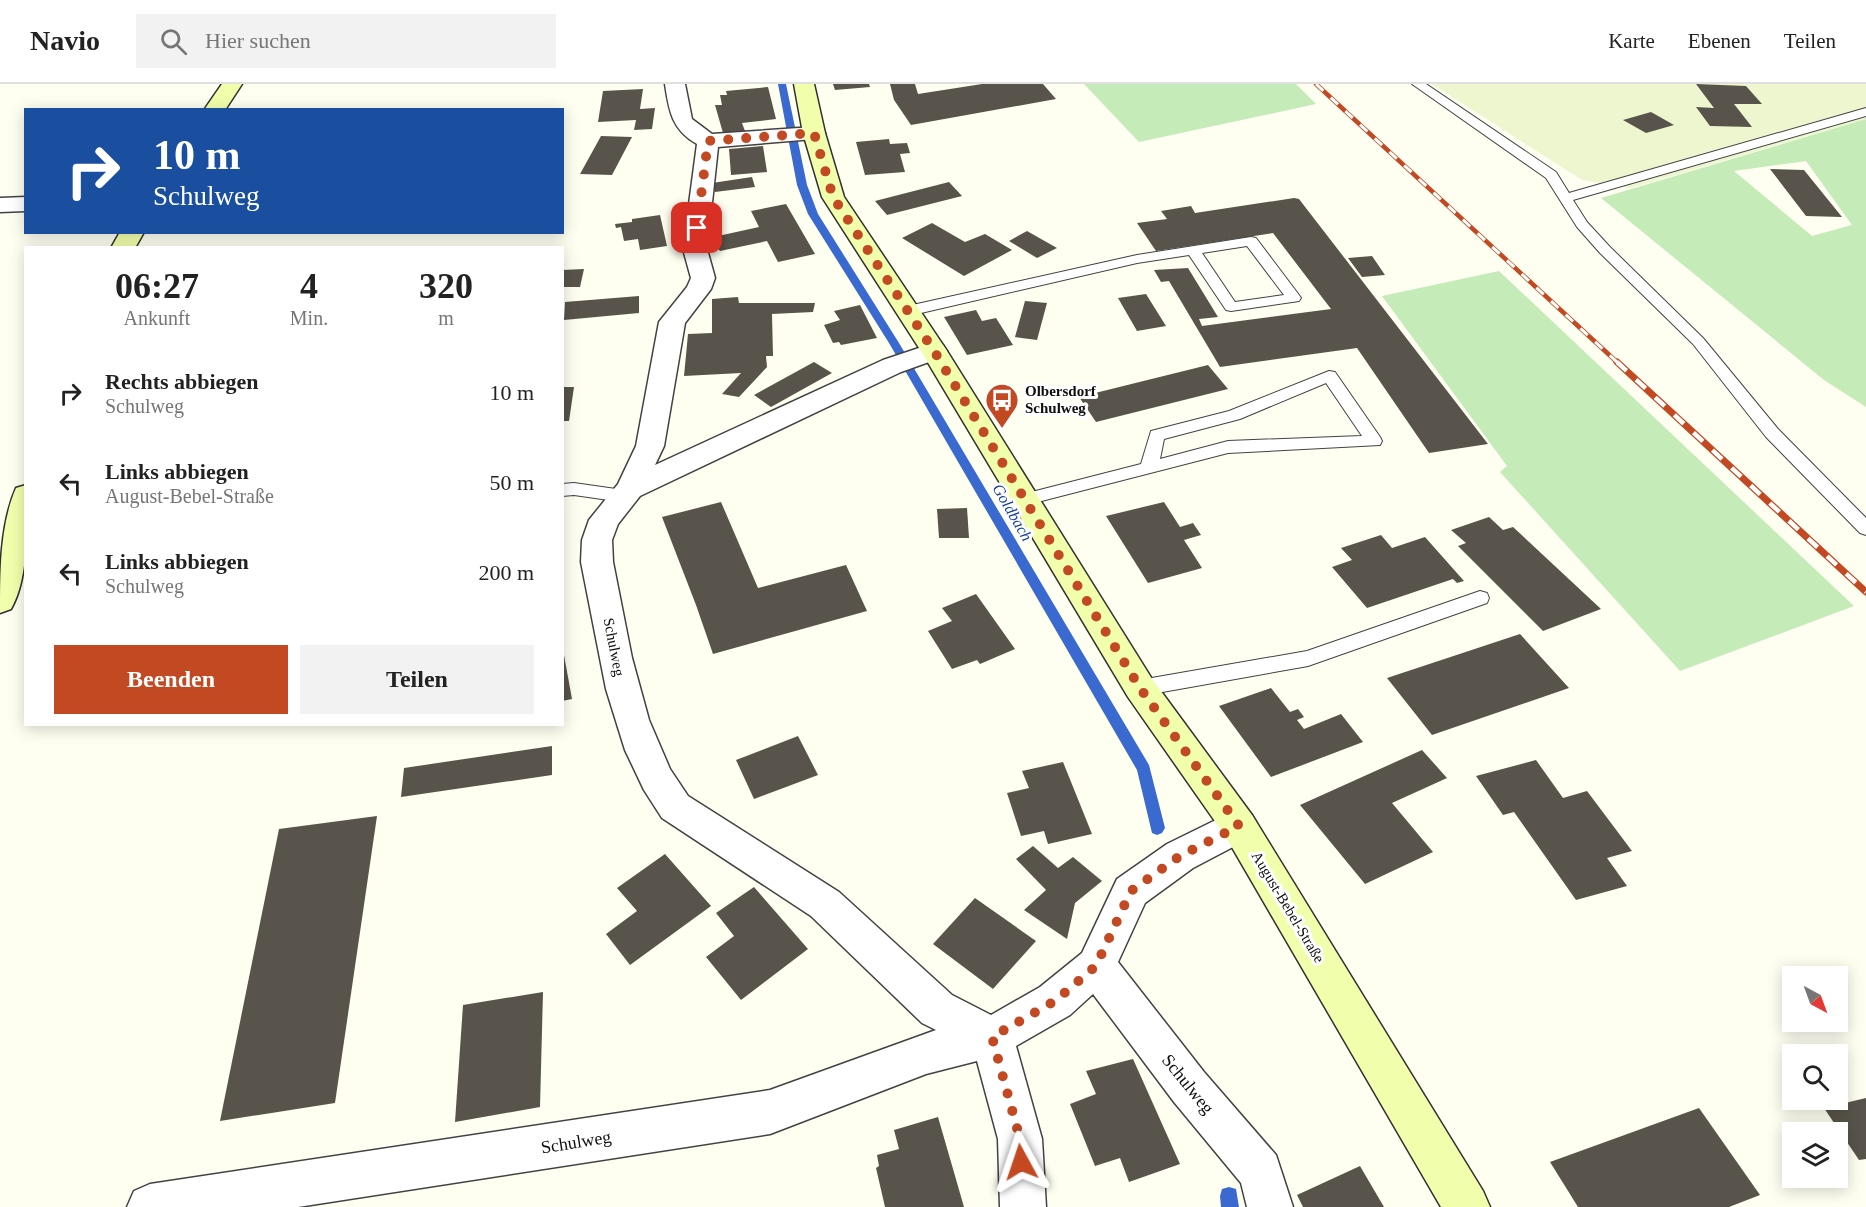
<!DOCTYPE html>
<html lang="de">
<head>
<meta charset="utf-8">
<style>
	:root { --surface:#fff; --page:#f2f2f2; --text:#222; --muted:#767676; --line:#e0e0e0; --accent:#c34923 }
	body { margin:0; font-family:"Times New Roman",serif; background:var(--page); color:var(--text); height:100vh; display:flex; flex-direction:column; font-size:22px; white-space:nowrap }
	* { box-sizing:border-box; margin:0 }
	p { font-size:20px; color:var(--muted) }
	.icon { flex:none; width:33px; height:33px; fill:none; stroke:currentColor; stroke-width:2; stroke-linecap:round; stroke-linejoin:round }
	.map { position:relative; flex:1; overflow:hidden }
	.sheet { position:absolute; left:24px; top:162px; width:540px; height:480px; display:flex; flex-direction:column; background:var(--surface); border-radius:0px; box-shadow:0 3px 15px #0003 }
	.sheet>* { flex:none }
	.top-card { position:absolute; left:24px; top:24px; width:540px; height:126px; border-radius:0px; box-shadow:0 3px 15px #0003; background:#1a4fa0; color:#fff; overflow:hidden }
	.needle { width:39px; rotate:139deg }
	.fabs { position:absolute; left:1782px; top:882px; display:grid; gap:12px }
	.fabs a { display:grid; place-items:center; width:66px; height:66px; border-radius:0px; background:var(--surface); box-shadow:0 3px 15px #0003; font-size:30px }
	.pin { position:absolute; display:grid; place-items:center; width:51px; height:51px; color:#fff; margin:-26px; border-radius:12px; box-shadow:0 3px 9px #0006 }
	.me { position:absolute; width:66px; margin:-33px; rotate:355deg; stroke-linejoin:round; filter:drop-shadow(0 0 4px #0008) }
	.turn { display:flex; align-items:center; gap:21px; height:126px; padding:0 30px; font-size:27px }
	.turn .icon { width:78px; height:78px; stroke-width:2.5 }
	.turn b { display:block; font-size:42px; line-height:51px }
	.eta { display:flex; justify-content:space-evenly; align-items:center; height:102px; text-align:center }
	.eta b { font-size:36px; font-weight:700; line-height:42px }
	.action { display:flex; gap:12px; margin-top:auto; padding:12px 30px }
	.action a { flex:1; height:69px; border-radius:0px; background:var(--accent); color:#fff; font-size:24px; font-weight:700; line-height:69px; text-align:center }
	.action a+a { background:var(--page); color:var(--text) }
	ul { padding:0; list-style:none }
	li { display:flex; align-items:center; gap:18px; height:90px; padding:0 30px }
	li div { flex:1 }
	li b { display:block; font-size:22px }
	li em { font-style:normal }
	header { display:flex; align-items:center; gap:36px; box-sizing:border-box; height:84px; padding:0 30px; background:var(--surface); border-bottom:2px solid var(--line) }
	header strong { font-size:28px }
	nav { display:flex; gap:33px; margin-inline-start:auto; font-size:21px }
	.search { width:420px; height:54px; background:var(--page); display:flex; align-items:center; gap:15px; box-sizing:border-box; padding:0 21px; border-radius:0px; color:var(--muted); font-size:22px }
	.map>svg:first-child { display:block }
	.farmland { fill:#eef6d0 }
	.green { fill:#c5ebb9; fill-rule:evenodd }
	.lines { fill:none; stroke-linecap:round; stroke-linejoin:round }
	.stream { fill:#3a6ad0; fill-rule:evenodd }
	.building { fill:#58544b }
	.lane-casing { stroke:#424242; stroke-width:2 }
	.street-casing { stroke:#424242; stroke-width:3 }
	.secondary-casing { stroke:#313131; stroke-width:3 }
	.lane { fill:#fff; fill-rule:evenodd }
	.street { fill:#fff; fill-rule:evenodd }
	.secondary { fill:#f1ffac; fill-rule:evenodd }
	.rail-far1-casing { stroke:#c34923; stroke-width:4.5 }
	.rail-casing { stroke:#c34923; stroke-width:7 }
	.rail-far1 { stroke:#fff; stroke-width:3; stroke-dasharray:10; stroke-linecap:butt }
	.rail { stroke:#fff; stroke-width:4.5; stroke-dasharray:13; stroke-linecap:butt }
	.route { stroke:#c34923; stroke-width:10; stroke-dasharray:0 18 }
	.labels { text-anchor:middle; stroke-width:6; stroke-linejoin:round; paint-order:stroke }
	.poi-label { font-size:15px; font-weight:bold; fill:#0f0f0f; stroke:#fff; text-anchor:start }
	.street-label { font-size:15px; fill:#0f0f0f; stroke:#fff }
	.water-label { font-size:16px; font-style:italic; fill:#143da5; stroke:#fff }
	.near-street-label { font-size:18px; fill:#0f0f0f; stroke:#fff }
</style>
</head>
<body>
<header>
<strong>Navio</strong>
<div class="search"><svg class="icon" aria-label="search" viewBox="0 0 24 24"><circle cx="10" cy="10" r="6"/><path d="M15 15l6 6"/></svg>Hier suchen</div>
<nav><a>Karte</a><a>Ebenen</a><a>Teilen</a></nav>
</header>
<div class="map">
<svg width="1866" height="1123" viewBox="0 0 1866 1123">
	<rect width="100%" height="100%" fill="#fefff1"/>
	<path class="farmland" d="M1432,0H1866V35L1631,104L1582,96Z"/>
	<g class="green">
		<path d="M1084,0H1296L1316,20L1139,58Z"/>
		<path d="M1866,35V323L1824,296L1601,114ZM1806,77L1852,141L1812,152L1734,87Z"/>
		<path d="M1499,187L1854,522L1680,587L1500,388L1507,382L1382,212Z"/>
	</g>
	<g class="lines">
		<g class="stream">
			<path d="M778,0H786L807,101L818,130L899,259L1149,681L1165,744L1162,749L1157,751L1152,749L1137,686L889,259L808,130L797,101Z"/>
			<path d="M1229,1103L1236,1105L1239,1123H1221L1220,1112L1222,1105Z"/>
		</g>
	</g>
	<g class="building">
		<path d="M833,0H869L870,3L835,6Z"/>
		<path d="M890,0H915L918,10L982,0H1043L1056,15L911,41L894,16Z"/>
		<path d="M1696,0L1746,2L1762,20H1734L1752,43L1710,42L1696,23L1714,24Z"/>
		<path d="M768,3L776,35L742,39L745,47L723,49L715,21H722L720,11H727L726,7Z"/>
		<path d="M643,5L640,25L655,24L652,45L634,46L636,36L598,38L603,7Z"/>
		<path d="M1651,28L1674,41L1646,49L1623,36Z"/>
		<path d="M601,52L632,53L612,91L580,90Z"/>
		<path d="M889,55L890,60L907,59L910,69L900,70L905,88L865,91L856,58Z"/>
		<path d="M763,62L767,88L731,91L729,65Z"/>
		<path d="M1770,85L1804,86L1842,133L1806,132Z"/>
		<path d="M752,93L755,103L715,108L712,99Z"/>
		<path d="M949,98L962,112L887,131L875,117Z"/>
		<path d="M1294,114L1299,115L1488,360L1429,369L1357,264L1220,283L1169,197L1161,198L1154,186L1188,184L1218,233L1199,235L1202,242L1331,225L1273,149L1156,167L1137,139L1167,135L1161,127L1191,122L1195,129Z"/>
		<path d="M786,120L815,170L778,178L767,157L720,167L709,154L759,143L751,127Z"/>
		<path d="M660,131L667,162L640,166L638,155L624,157L621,143L616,144L615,140L632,138V135Z"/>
		<path d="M932,139L965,158L985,150L1012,166L964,192L902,154Z"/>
		<path d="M1027,147L1057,164L1037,174L1009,157Z"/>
		<path d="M1372,172L1385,191L1362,193L1348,174Z"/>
		<path d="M584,185L580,203H562V186Z"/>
		<path d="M1146,210L1166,242L1137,247L1118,214Z"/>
		<path d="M639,212V229L564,236L565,218Z"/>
		<path d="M738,213L739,219H815L813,228L772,230L773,272H766L767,283L739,313L722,310L741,289L684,292L688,250L712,249V215Z"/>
		<path d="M1025,217L1047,219L1037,256L1015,253Z"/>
		<path d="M860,221L877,254L841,261L839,258L833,259L824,241L840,236L834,227Z"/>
		<path d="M976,226L982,237L996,234L1013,261L967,271L944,233Z"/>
		<path d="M814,278L832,289L771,323L754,311Z"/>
		<path d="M1208,281L1228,305L1096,338L1079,313Z"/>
		<path d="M562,303H574L569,337H562Z"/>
		<path d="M721,418L758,504L846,481L867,527L713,570L696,521L662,433Z"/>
		<path d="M1164,418L1180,443L1193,439L1201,451L1184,456L1202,484L1148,499L1106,432Z"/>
		<path d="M967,424L969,454H939L937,425Z"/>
		<path d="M1489,433L1503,446L1513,443L1601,525L1543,547L1458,462L1466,459L1451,446Z"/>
		<path d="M1381,451L1392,464L1425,453L1464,497L1457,499L1453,495L1367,524L1332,483L1352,476L1341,464Z"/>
		<path d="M976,510L1015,565L980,580L977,576L952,585L928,547L952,537L942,524Z"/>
		<path d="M1520,550L1569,604L1432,651L1387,594Z"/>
		<path d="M562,560L572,615L562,617Z"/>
		<path d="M1271,604L1290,628L1298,625L1304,633L1297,636L1304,645L1341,630L1363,658L1271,693L1219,622Z"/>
		<path d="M798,652L818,691L754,715L736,676Z"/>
		<path d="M552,662V691L401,713L404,684Z"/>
		<path d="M1422,666L1447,694L1392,719L1433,768L1365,800L1300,721Z"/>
		<path d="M1536,676L1563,714L1587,707L1632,767L1607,774L1627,802L1576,816L1514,728L1503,731L1476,692Z"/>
		<path d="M1063,678L1092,750L1048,760L1044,747L1021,752L1007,709L1029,704L1022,687Z"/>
		<path d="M377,732L335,1019L220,1037L279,745Z"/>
		<path d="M1033,762L1058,784L1073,773L1102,797L1075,819L1067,855L1024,826L1046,806L1016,775Z"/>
		<path d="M665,770L711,822L630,881L606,850L637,827L617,804Z"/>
		<path d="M754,803L808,865L741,916L706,873L734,852L716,829Z"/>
		<path d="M975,814L1036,857L993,905L933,860Z"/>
		<path d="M543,908L540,1023L455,1038L463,921Z"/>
		<path d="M1133,975L1180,1080L1129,1098L1120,1074L1095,1082L1070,1020L1096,1010L1086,987Z"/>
		<path d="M1866,1014V1075L1859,1076L1824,1024Z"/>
		<path d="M1699,1024L1760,1111L1729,1123H1578L1550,1078Z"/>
		<path d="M938,1033L964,1123H885L876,1084L879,1082L877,1071L899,1065L894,1046Z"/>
		<path d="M1360,1082L1384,1123H1303L1297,1111Z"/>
	</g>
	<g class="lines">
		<defs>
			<g id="lane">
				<path d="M1412,0H1426L1556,88L1569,109L1866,24V32L1573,116L1587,138L1610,163L1703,254L1778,345L1866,434V451L1860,449L1766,353L1693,260L1600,169L1577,143L1546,94Z"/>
				<path d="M1251,153L1256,154L1299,211L1301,214L1299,217L1231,227L1226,226L1189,171L1137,179L908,232L900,227L908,222L1137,171ZM1247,162L1284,211L1235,218L1202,169Z"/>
				<path d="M1329,287L1335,288L1380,353L1382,357L1380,361L1228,369L1026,421L1020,419L1017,415L1020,411L1141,380L1151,347L1229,327ZM1326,299L1362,352L1228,357L1160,375L1164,355L1240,335Z"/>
				<path d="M574,399L623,406L629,408L632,412L629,416L623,418L574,411L562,412V400Z"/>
				<path d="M1480,507L1487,509L1489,514L1487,519L1308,582L1140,612L1133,610L1130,604L1133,598L1140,596L1307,567Z"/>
			</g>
			<g id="street">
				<path d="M665,0H685L692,35L712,50L814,43L822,44L825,49L822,54L814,55L718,63L707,165L715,194L711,205L685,239L664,362L655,381L883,276L934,259L943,261L947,267L943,273L901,288L640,412L618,440L612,456L613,478L632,574L649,636L670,685L688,712L839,808L952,911L991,931L1040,903L1082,869L1117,795L1167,760L1226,731L1239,726L1252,731L1258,742L1252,753L1193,784L1145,819L1118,878L1204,988L1276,1071L1293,1123H1247L1241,1099L1174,1018L1093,910L1070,931L1016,962L1042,1055L1046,1123H1000L998,1055L977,977L926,990L770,1050L298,1123H127L134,1107L150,1100L770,1006L936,946L922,939L811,832L662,734L644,706L625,666L606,605L581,478L582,456L589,436L618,400L636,362L659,238L687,203L691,194L683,165L697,60C672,46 669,27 665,0Z"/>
				<path d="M26,113V127L0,128V114Z"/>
			</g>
			<g id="secondary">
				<path d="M222,0H242L225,26H204Z"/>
				<path d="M794,0H814L825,49L844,113L947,267L1152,595L1252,731L1483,1107L1490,1123H1441L1226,753L1128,613L921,267L822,113L803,49Z"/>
				<path d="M120,148H144L135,164H111Z"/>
				<path d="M26,401C26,439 30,492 11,525L0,529C0,487 0,441 16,404Z"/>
			</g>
		</defs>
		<use href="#lane" class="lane-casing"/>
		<use href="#street" class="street-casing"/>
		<use href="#secondary" class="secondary-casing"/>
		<use href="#lane" class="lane"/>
		<use href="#street" class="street"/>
		<use href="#secondary" class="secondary"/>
		<defs>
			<path id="rail-far1" d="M1316,0L1618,279"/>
			<path id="rail" d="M1617,278L1866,508"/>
		</defs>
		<use href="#rail-far1" class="rail-far1-casing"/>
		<use href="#rail" class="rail-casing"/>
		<use href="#rail-far1" class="rail-far1"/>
		<use href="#rail" class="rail"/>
	</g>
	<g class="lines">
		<path class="route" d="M697,144L708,57L814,49L833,113L934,267L1140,604L1239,742L1180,772L1131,807L1096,882L1055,917L992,953L1020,1055L1021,1078"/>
	</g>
	<defs>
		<symbol id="bus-pin" viewBox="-11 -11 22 30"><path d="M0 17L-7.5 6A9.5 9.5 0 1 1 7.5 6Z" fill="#c34923" stroke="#fff"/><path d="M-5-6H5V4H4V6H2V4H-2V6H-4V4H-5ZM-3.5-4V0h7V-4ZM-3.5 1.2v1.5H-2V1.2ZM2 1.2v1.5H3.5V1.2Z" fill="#fff"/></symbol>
	</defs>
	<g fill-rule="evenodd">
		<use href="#bus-pin" x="983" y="297" width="38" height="52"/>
	</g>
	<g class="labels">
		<g class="poi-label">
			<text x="1025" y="312">Olbersdorf<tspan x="1025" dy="17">Schulweg</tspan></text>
		</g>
		<g class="street-label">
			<text transform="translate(614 563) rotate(79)" y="5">Schulweg</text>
			<text transform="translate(1288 823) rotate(59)" y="5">August-Bebel-Straße</text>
		</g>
		<g class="water-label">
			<text transform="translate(1013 428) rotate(60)" y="6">Goldbach</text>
		</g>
		<g class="near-street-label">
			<text transform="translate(1188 1000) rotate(51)" y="6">Schulweg</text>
			<text transform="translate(576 1058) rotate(-9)" y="6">Schulweg</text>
		</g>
	</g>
</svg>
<div class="fabs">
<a><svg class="needle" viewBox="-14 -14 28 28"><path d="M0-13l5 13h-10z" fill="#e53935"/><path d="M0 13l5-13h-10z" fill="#767676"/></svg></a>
<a><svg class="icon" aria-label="search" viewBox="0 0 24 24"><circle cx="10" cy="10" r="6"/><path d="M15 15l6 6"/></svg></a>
<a><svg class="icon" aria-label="layers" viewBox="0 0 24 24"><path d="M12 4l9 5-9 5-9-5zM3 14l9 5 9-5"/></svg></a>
</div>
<div class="pin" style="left:697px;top:144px;background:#d93025"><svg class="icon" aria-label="arrive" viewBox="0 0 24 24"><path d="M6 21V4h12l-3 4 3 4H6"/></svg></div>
<svg class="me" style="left:1021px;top:1078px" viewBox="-20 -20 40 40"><path d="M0-17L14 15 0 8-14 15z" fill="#c34923" stroke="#fff" stroke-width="4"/></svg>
<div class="top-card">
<div class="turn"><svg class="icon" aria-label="right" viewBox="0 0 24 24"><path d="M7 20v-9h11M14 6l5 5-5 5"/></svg><div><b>10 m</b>Schulweg</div></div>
</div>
<section class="sheet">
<div class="eta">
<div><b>06:27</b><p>Ankunft</p></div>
<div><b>4</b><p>Min.</p></div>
<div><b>320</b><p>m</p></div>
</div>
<ul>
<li><svg class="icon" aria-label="right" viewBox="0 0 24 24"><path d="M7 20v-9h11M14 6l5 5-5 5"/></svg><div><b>Rechts abbiegen</b><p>Schulweg</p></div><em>10 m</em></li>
<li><svg class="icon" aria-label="left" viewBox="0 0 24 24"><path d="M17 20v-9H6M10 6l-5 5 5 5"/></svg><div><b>Links abbiegen</b><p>August-Bebel-Straße</p></div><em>50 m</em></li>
<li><svg class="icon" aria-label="left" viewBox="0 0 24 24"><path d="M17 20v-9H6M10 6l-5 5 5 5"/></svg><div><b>Links abbiegen</b><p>Schulweg</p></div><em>200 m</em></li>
</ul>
<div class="action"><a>Beenden</a><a>Teilen</a></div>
</section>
</div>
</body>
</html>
